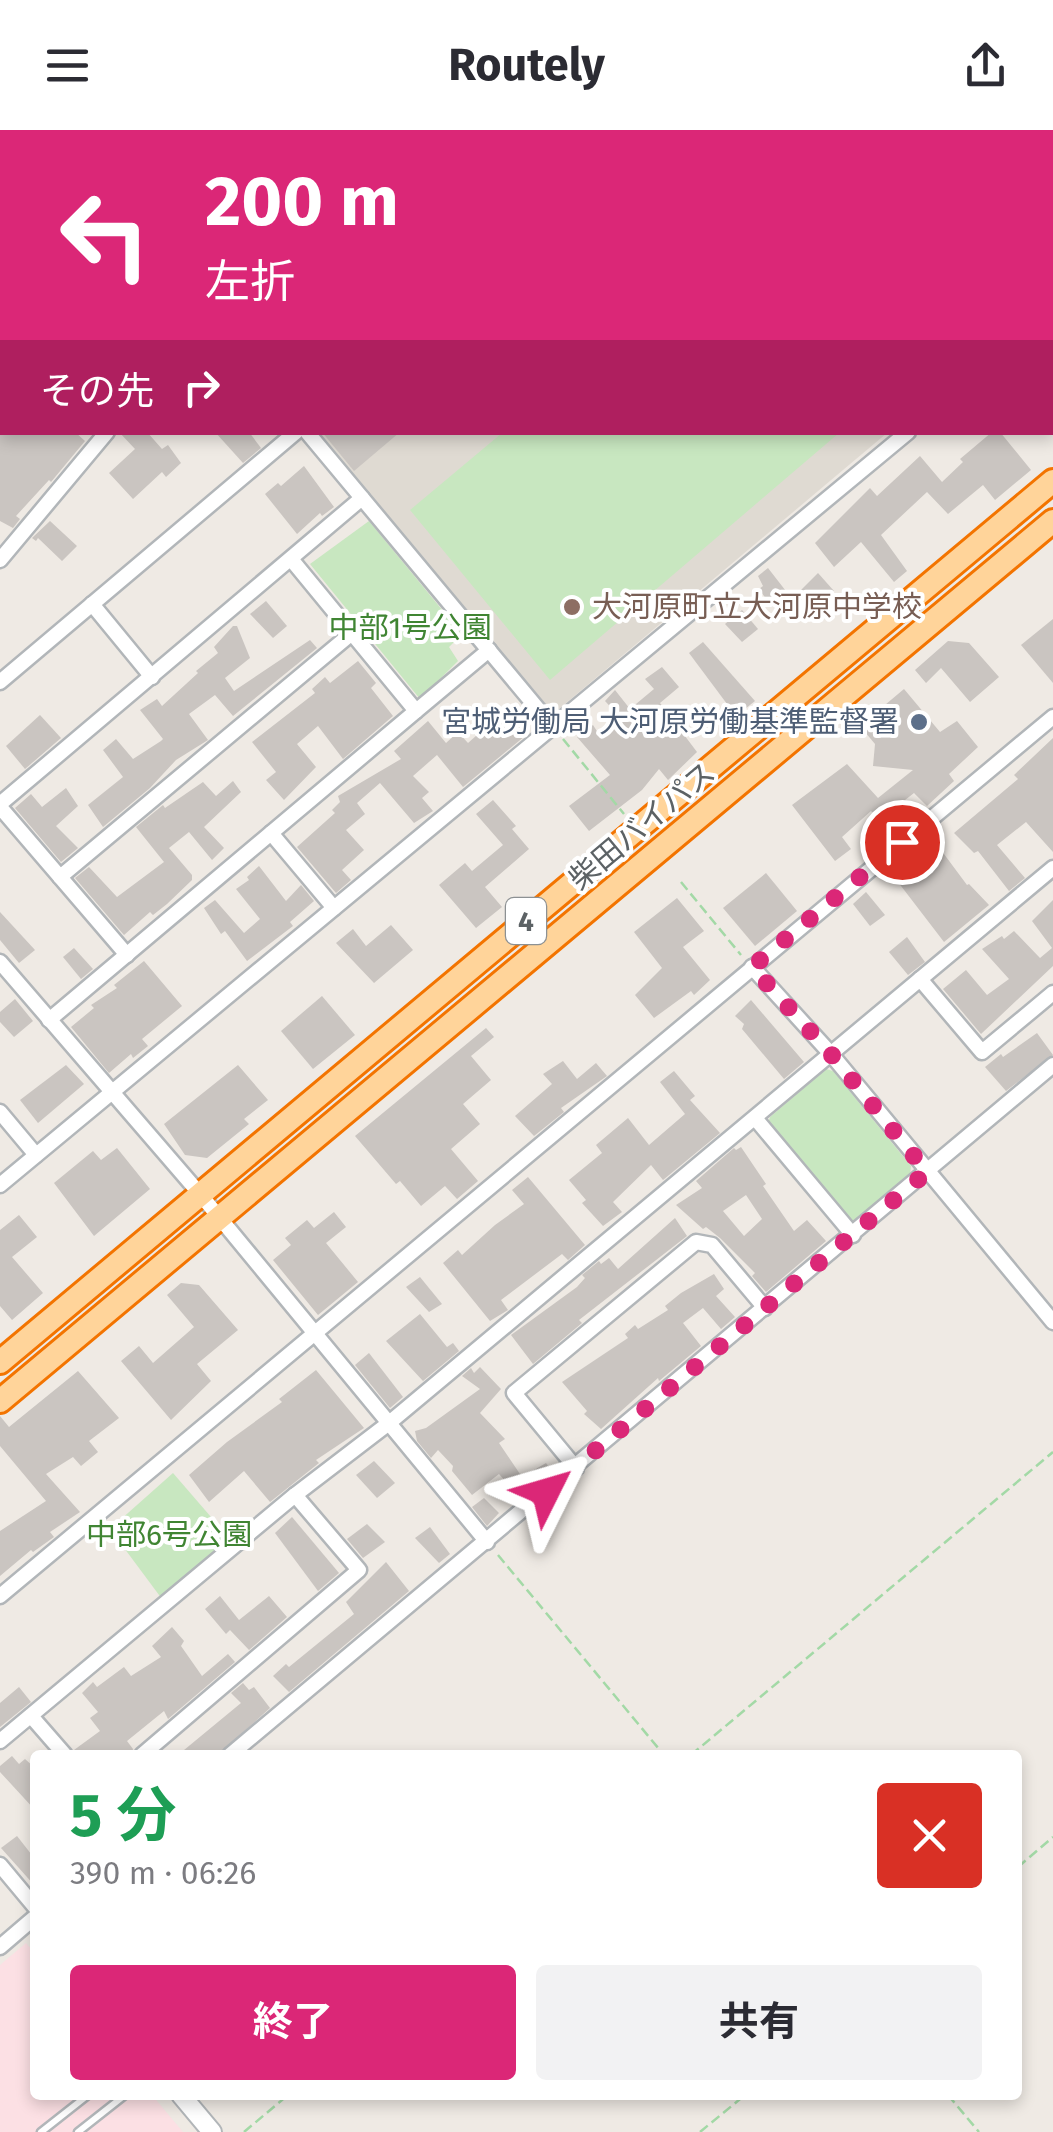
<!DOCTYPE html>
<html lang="ja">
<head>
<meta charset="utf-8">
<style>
	:root { --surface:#fff; --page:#f2f2f3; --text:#2b2b33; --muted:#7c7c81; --accent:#db2777 }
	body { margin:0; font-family:"Fira Sans","Noto Sans JP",sans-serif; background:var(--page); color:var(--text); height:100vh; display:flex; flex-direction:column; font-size:38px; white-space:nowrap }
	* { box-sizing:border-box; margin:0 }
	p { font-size:32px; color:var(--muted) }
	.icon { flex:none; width:55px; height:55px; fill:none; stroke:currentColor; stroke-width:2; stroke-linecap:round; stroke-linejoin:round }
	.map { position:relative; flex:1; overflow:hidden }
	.sheet { position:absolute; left:30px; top:1620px; width:992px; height:350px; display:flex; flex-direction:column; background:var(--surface); border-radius:10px; box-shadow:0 5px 15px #0003 }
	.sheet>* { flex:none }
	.banner { position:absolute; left:0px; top:0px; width:1055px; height:305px; box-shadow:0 5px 15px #0003; background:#db2777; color:#fff; overflow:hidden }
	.pin { position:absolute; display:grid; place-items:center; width:85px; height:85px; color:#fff; margin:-42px; border:5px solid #fff; border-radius:50%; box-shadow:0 2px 10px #0007 }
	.me { position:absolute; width:110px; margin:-55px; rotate:50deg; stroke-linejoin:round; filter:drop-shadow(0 0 8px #0008) }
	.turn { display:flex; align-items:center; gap:35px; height:210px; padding:0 40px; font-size:45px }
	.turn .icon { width:130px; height:130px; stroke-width:2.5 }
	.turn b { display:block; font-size:70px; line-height:85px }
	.then { display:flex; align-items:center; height:95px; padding:0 40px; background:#0003; gap:20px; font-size:38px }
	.round { display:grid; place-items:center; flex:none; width:105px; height:105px; border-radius:10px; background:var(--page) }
	.head { display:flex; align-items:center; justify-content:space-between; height:170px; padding:0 40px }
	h1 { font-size:60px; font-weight:700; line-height:75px; color:#1e9e55 }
	.button { display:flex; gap:20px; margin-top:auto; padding:20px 40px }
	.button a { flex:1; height:115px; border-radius:10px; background:var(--accent); color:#fff; font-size:40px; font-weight:700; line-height:115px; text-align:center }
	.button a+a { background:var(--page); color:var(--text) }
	header { display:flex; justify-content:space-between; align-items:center; height:130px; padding:0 40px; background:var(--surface); font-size:45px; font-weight:700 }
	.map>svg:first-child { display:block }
	.education { fill:#dfdad2 }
	.medical { fill:#fce0e4 }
	.green { fill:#c8e7c0 }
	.building { fill:#cac5c1; fill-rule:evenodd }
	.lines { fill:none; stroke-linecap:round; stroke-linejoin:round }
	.service-casing { stroke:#b2b6b9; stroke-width:11 }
	.minor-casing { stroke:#b2b6b9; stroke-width:19 }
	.tertiary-casing { stroke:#b2b6b9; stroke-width:22 }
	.secondary-casing { stroke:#b1b6b9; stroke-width:25 }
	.trunk-casing { stroke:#f37400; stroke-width:28 }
	.path { stroke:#a3d9a6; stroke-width:2.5; stroke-dasharray:10 5; stroke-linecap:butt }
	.service { stroke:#fff; stroke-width:6 }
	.minor { stroke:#fff; stroke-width:14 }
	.tertiary { stroke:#fff; stroke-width:18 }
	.secondary { stroke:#fff; stroke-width:20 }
	.trunk { stroke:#ffd49a; stroke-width:22 }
	.route { stroke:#db2777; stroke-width:18; stroke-dasharray:0 32.4 }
	.education-dot { fill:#8d6e63; stroke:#fff; stroke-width:4 }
	.service-dot { fill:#5c6f8a; stroke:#fff; stroke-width:4 }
	.labels { text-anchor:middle; stroke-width:8; stroke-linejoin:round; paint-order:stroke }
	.shield { fill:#fff; stroke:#8d9193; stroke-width:2.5 }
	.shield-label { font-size:28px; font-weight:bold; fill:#5c6265 }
	.education-label { font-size:30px; fill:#785e54; stroke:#fff; text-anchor:start }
	.park-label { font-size:30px; fill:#408533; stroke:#fff }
	.service-label { font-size:30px; fill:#4e5e75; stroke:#fff; text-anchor:end }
	.street-label { font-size:30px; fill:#5c6265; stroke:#fff }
</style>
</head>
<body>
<header><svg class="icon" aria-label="menu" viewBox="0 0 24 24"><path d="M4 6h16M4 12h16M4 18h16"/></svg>Routely<svg class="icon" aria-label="share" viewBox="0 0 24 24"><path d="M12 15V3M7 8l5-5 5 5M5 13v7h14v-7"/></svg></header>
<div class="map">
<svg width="1053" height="2002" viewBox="0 0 1053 2002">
	<rect width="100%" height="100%" fill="#efeae4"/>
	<g class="education">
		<path d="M376,0H793L795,2H374Z"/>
		<path d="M316,303H887L553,584Z"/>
	</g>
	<path class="medical" d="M26,1813L35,1823V1965H152L183,2002H0V1835Z"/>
	<g class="green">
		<path d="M502,303V302L839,303L550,550L410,380Z"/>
		<path d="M369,391L462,504L449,517L458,531L420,569L310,434Z"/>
		<path d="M826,939L833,941L911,1036L910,1045L857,1091L850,1090L768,993L770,987Z"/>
		<path d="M173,1343L230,1409L162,1469L110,1399Z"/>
	</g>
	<g class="building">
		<path d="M0,302H75L85,311L51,352L49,350L16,386L20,389L13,398L0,391Z"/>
		<path d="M119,302H147L162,319L168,315L181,333L166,347L162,342L133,369L109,343L135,319Z"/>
		<path d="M215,302H249L261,318L243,333Z"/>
		<path d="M322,302H400L354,341Z"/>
		<path d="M992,302H1000L1031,340L995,370L983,355L948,384L927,362L881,405L907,441L894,452L861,412L834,437L815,413L870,358L877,366L920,326L942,352L963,332L960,329Z"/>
		<path d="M304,336L334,377L322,386L320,383L297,404L265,364L278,353L281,356Z"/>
		<path d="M50,391L77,416L62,431L38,408L36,411L32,408Z"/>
		<path d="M768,438L789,465L772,477L759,459L763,456L758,446Z"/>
		<path d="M818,443L834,461L806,486L791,470Z"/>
		<path d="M266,471L287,496L273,508L250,484Z"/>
		<path d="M742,480L758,499L742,512L725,494Z"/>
		<path d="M1053,489V553L1021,515Z"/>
		<path d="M233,496H237L250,528L225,548L234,561L310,510L317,518L233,586L215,565L189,584L208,610L176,630L150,658L103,697L88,675L123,647L103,620L116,609L133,629L161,611L163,609L140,580L157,569L162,576L198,543L196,541L218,523L214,517Z"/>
		<path d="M948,511L969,513L999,547L970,572L941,538L926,553L915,540Z"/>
		<path d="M703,512L755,571L736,586L689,523Z"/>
		<path d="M358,531L376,553L371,558L393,586L343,629L318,596L297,614L316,637L284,670L266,650L276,642L252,612L315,563L312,559L325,547L330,553Z"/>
		<path d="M662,537L679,557L660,573L697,622L668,650L659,639L642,660L589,701L569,676L610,645L577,607L593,595L600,606L621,588L605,571L615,560L630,579L654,559L645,549Z"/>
		<path d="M904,559L940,602L957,591L978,617L949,644L954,651L927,676L914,663L905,670L916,685L891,703L871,681L842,707L851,719L835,731L792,675L847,634L878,668L913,640L873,636L875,614L865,602L884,586L879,580Z"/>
		<path d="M504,581L525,606L463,657L437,625L413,646L429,662L422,668L433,681L414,693L380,653L357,673L365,684L346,700L364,720L342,740L351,750L336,763L297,717L335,683L332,680L340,672L338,666L401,629L394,621L428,591L446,613L458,602L468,613Z"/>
		<path d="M40,585L61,608L25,639L6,616Z"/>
		<path d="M1053,608V722L1026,692L997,715L1025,748L1009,761L978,721L974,723L954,703L1018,649L1014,645Z"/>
		<path d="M233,651L241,662L204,697L224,718L212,730L189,702L169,718L192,745V750L167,774L153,785L150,782L124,805L75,748L89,737L117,767L164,732L136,697L163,675L165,678L203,652L216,666Z"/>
		<path d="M66,658L78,676L56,696L78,718L61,732L15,678L31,664L42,677Z"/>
		<path d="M493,670L516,696L512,699L529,719L485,757L502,777L476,798L439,755L465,733L472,741L503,715L476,684Z"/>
		<path d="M938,716L967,755L969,754L989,775L944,812L898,752Z"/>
		<path d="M259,736L286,771L301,755L314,771L290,792L293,796L247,831L225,801L221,804L204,778L215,770L244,803L260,789L236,759L249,750L247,747Z"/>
		<path d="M766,743L797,781L755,816L723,778Z"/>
		<path d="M866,762L885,785L870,796L853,774Z"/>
		<path d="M677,768L704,801L683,817L710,850L694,865L691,861L654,888L635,865L662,838L634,802Z"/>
		<path d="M1053,770V836L981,904L943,859L966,840L987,865L1009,849L982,819L1002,806L1004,809L1014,801L1040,828L1052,818L1032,791Z"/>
		<path d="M0,782L35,820L19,833L0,810Z"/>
		<path d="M391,795L413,820L374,853L336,813L353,799L366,816Z"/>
		<path d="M907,807L925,832L908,845L889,822Z"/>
		<path d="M74,818L93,839L81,849L63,827Z"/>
		<path d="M144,831L182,876L142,909L148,916L133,928L131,924L109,943L71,897L94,878L91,875L117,858L114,855Z"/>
		<path d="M322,866L355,905L313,939L281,901Z"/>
		<path d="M15,869L33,891L14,907L0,892V882Z"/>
		<path d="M751,870L804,932L784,949L742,899L744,894L735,886Z"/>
		<path d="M486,898L494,907L471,926L491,950L463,974L480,994L451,1019L478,1051L457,1069L445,1056L421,1076L400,1051L396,1054L355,1006Z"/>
		<path d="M1037,903L1053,925L1006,961L985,937L1001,924L1003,927Z"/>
		<path d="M563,931L577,949L596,933L607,946L561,978L564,982L534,1006L515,986L552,954L543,944Z"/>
		<path d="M66,935L84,954L38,993L20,970Z"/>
		<path d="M238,935L268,970L244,989L249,994L207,1028L185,1025L164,994Z"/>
		<path d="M674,941L695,966L690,970L720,1003L663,1050L651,1035L613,1072L622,1082L603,1096L582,1073L586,1070L569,1050L602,1023L596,1015L628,988L649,1015L685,984L660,952Z"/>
		<path d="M741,1017L766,1054L763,1056L794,1101L807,1090L826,1111L766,1162L752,1146L755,1143L720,1108L706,1097L703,1099L676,1075L702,1058L696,1051L734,1018L736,1020ZM746,1065L762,1089L744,1106L723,1081Z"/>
		<path d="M117,1018L150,1059L94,1106L54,1053L93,1021L101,1030Z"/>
		<path d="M528,1047L585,1115L568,1130L562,1124L501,1170L508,1180L490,1191L443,1133L458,1120L462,1125L495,1095L524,1074L512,1060Z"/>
		<path d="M334,1082L346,1097L326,1113L358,1152L318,1185L273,1130L291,1115L285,1108L307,1090L314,1098Z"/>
		<path d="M19,1085L37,1107L12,1127L43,1163L12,1190L0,1176V1100Z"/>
		<path d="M675,1088L687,1106L579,1190L582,1193L533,1234L511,1205L577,1157L585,1148L582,1145L599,1131L601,1134L609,1128L618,1139Z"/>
		<path d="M714,1144L724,1159L716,1166L735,1187L721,1199L703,1178L683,1193L701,1216L659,1251L658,1248L601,1299L584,1284L587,1281L562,1252L628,1208L625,1204L635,1195L638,1199L668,1180L665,1176L681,1163Z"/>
		<path d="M420,1147L442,1174L429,1182L406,1157Z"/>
		<path d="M181,1153L199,1155L238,1200L197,1234L211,1251L171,1290L121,1231L139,1216L153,1233L194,1197L167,1165Z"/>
		<path d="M420,1184L447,1217L453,1213L459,1221L423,1251L386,1211Z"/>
		<path d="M369,1223L403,1267L390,1278L355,1235Z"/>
		<path d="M480,1237L501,1259L480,1283L505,1309L499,1313L522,1347L546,1333L552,1341L519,1367L499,1344L472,1365L452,1341L453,1336L438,1320L431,1328L417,1311L415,1301L426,1298L480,1259L462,1246L471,1238L474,1243Z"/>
		<path d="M316,1240L364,1298L316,1330L319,1333L270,1372L244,1341L209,1372L189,1345L227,1312L282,1272L279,1269Z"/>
		<path d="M78,1241L119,1288L89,1311L98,1322L81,1336L73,1327L46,1344L80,1382L50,1402L54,1407L33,1422L31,1420L0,1446V1401L46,1371L0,1316V1286L9,1297Z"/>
		<path d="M374,1331L395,1353L377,1368L356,1345Z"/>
		<path d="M484,1368L499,1383L487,1396L472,1377Z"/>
		<path d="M292,1387L339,1443L318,1461L275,1403Z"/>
		<path d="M367,1394L385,1412L363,1428L347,1409Z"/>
		<path d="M430,1397L450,1424L439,1433L415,1408Z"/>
		<path d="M386,1432L409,1461L289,1562L273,1546L286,1534L289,1537L354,1484L346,1472Z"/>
		<path d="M220,1466L239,1490L269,1466L287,1487L249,1520L230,1500L226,1504L205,1479Z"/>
		<path d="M172,1497L184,1511L181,1516L202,1546L228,1524L235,1532L168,1589L164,1581L127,1611L133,1619L132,1625H75L74,1620L100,1601L90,1588L98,1582L82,1563L93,1552L97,1557L124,1537L131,1546L161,1527L152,1516Z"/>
		<path d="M243,1553L249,1560L254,1557L270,1578L218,1625H178L241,1573L231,1563Z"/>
		<path d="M19,1557L31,1572L0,1597V1573Z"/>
		<path d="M12,1626L19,1634L25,1629L35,1638V1680L0,1642V1636Z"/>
		<path d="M17,1706L35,1729V1756L1,1718Z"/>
	</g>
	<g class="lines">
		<defs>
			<g id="service">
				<path d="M41,2002L88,1965"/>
				<path d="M78,2002L125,1965"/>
			</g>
			<g id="minor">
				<path d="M355,0L358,2"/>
				<path d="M970,0L972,2"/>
				<path d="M983,2L986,0"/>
				<path d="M1052,57H1053"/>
				<path d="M1052,99L1053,100"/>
				<path d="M1052,182H1053"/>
				<path d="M362,368L552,596"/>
				<path d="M0,430L107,302"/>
				<path d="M92,474L152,547"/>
				<path d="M0,552L296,302"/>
				<path d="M416,581L489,520"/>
				<path d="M0,674L362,368L307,302"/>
				<path d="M0,677L127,825"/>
				<path d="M271,703L334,778"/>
				<path d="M60,747L352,503"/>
				<path d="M0,832L200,1064L487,1412"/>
				<path d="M752,837L831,924L1053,1192"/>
				<path d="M920,849L982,922L1053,863"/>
				<path d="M49,890L416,581L291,429"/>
				<path d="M0,982L36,1025"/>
				<path d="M755,988L853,1105"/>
				<path d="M0,1055L908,302"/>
				<path d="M576,1338L514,1263L696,1112L712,1115L765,1178"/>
				<path d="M0,1466L1053,587"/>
				<path d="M31,1586L65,1625"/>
				<path d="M0,1611L295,1365L389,1293L1053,738"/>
				<path d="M142,1625L359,1440L295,1365"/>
				<path d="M230,1625L1053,935"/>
				<path d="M0,1735L35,1777"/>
				<path d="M0,1817L35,1787"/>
			</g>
			<g id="tertiary">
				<path d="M827,2L830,0"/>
				<path d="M0,34L2,36"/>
				<path d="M0,171L2,168"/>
				<path d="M181,1965L212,2002"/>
			</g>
			<g id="secondary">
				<path d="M811,0L813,2"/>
				<path d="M1052,290L1053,291"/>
			</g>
			<g id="trunk">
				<path d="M0,1232L1053,351"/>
				<path d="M0,1271L1053,391"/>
			</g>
		</defs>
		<use href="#service" class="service-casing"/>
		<use href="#minor" class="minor-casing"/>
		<use href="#tertiary" class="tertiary-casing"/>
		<use href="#secondary" class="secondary-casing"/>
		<use href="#trunk" class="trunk-casing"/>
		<g class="path">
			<path d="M563,609L624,684"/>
			<path d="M681,752L741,825"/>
			<path d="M498,1425L664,1625"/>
			<path d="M691,1625L1053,1322"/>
			<path d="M1018,1737L1053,1707"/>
			<path d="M948,1965L979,2002"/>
			<path d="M244,2002L288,1965"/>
			<path d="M700,2002L745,1965"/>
		</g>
		<use href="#service" class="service"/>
		<use href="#minor" class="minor"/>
		<use href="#tertiary" class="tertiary"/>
		<use href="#secondary" class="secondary"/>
		<use href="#trunk" class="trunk"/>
	</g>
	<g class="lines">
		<path class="route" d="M546,1362L927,1042L831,924L752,837L902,712"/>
	</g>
	<circle class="education-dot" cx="572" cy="477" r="10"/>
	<circle class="service-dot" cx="919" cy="592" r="10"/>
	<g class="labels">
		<rect class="shield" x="506" y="768" width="40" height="46" rx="8"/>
		<g class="shield-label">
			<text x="526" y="801">4</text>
		</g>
		<g class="education-label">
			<text x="592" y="487">大河原町立大河原中学校</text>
		</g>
		<g class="park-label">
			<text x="410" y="508">中部1号公園</text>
			<text x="169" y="1415">中部6号公園</text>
		</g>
		<g class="service-label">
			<text x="899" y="602">宮城労働局 大河原労働基準監督署</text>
		</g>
		<g class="street-label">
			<text transform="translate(642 696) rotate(-40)" y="10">柴田バイパス</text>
		</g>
	</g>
</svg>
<div class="pin" style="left:902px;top:712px;background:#d93025"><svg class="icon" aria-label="arrive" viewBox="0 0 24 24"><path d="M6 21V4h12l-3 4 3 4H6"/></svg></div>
<svg class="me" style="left:546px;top:1362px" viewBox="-20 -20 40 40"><path d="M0-17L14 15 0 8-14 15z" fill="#db2777" stroke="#fff" stroke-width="4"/></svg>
<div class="banner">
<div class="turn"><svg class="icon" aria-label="left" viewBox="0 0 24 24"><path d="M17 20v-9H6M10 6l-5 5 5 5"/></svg><div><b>200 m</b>左折</div></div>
<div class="then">その先<svg class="icon" aria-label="right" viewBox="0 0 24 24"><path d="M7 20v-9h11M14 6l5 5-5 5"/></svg></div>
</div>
<section class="sheet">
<div class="head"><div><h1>5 分</h1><p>390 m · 06:26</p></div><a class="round" style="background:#d93025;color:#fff"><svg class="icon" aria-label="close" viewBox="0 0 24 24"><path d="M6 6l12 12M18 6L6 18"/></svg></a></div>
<div class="button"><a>終了</a><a>共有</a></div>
</section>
</div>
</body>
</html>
